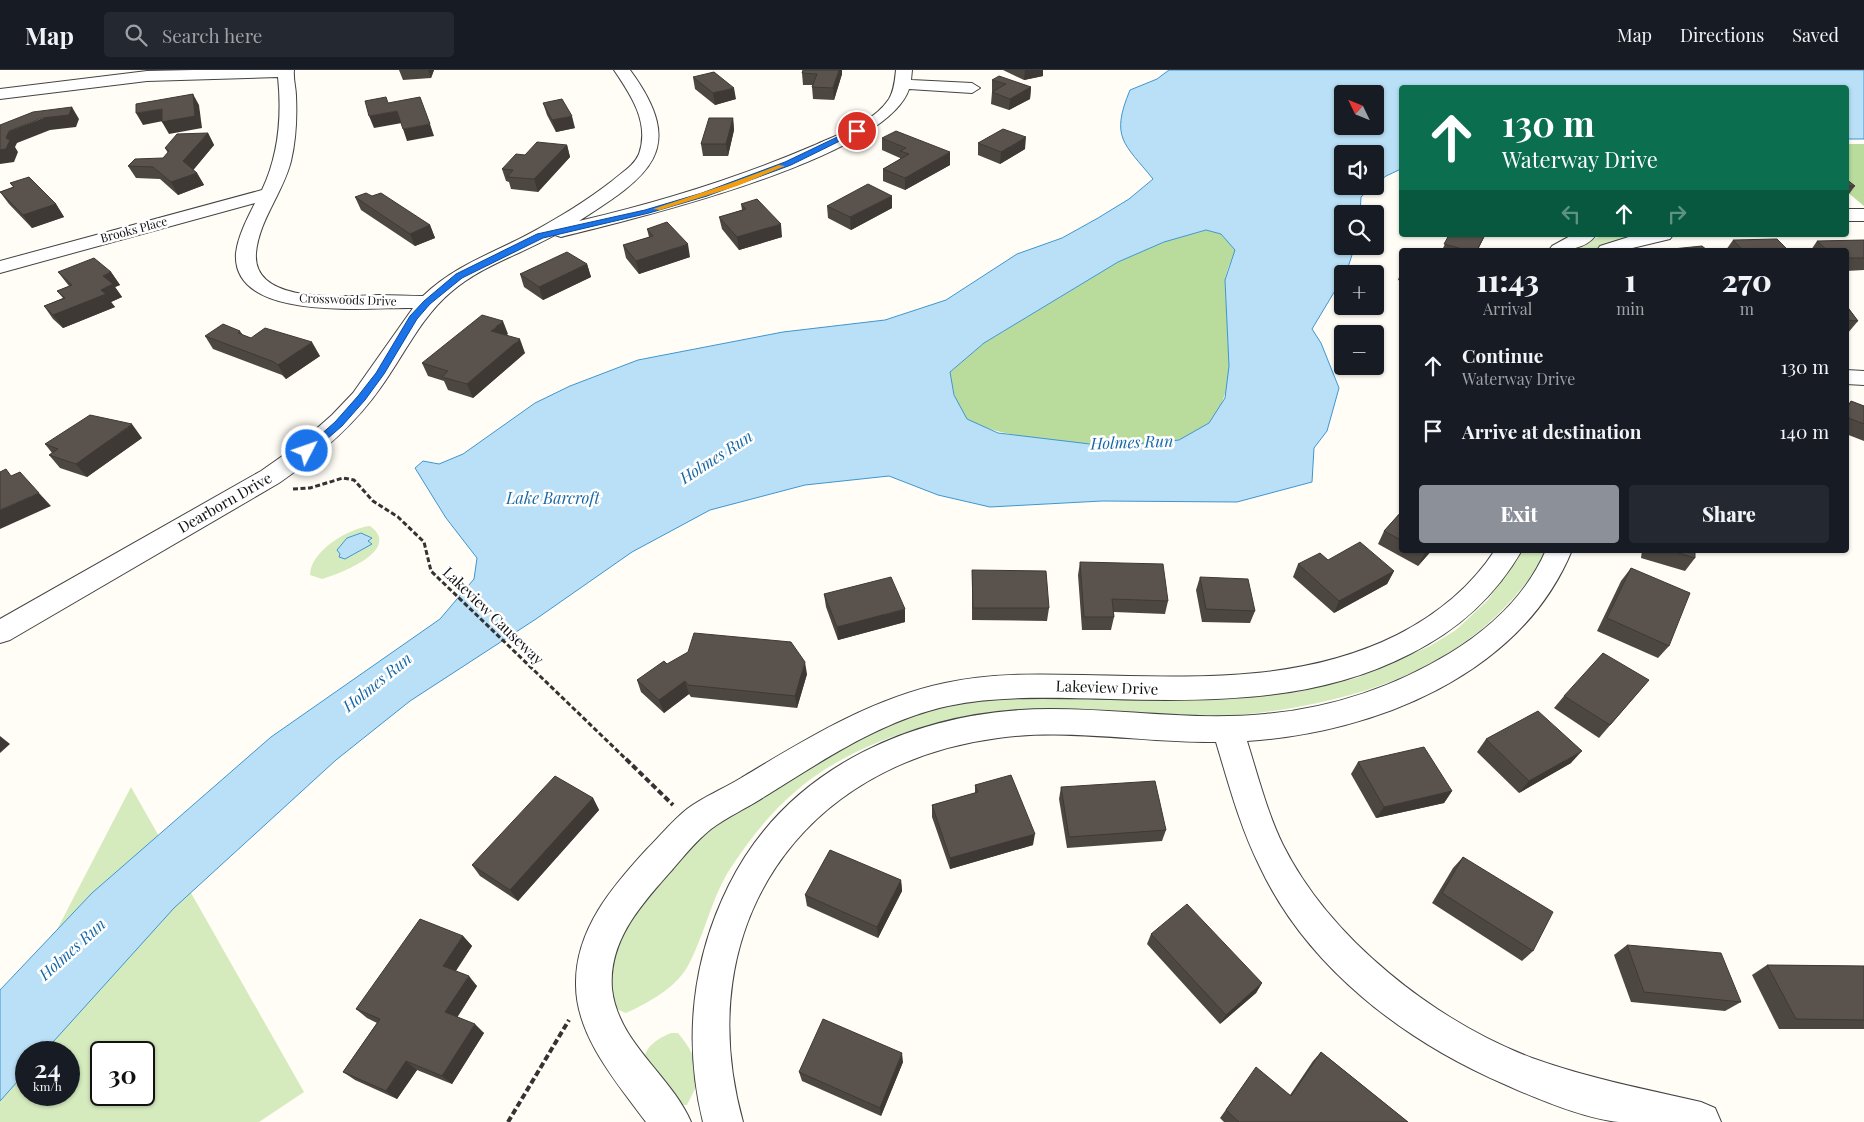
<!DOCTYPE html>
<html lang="en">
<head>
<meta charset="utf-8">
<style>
	:root { --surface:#171b24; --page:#242831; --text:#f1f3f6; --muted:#9ea1a6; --line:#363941; --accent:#8c9099 }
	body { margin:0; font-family:"Playfair Display",serif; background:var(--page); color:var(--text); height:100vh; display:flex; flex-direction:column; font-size:19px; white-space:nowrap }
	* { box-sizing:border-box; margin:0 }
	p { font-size:16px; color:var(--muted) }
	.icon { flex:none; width:28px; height:28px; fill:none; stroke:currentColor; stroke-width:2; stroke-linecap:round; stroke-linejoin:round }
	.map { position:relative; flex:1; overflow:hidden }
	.details { position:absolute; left:1399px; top:178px; width:450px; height:305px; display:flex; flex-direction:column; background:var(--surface); border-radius:5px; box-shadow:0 1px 4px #0004 }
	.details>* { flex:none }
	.top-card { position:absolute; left:1399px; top:15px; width:450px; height:152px; border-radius:5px; box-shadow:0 1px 4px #0004; background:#0b6e4f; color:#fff; overflow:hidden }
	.needle { width:32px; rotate:313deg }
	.buttons { position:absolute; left:1334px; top:15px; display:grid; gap:10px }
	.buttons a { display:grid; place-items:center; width:50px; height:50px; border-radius:5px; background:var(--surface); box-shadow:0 1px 4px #0004; font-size:25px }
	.speed { position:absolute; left:15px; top:971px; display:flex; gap:10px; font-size:25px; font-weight:700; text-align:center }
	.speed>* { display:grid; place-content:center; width:65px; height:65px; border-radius:50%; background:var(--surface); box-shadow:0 1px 4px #0004; line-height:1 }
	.speed small { font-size:12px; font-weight:400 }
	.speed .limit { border:2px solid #111; border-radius:8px; background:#fff; color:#111 }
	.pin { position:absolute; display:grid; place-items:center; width:42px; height:42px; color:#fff; margin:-21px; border:2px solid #fff; border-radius:50%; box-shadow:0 1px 5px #0007 }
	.me { position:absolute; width:55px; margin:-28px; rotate:49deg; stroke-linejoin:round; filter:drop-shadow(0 0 4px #0008) }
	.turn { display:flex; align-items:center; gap:18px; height:105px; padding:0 20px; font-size:22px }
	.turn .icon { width:65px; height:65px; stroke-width:2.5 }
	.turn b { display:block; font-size:35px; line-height:42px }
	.lanes { display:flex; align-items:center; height:48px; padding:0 20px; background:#0003; justify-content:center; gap:25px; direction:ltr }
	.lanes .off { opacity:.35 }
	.eta { display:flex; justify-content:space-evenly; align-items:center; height:85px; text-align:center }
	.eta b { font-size:30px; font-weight:800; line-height:35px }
	.cta { display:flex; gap:10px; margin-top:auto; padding:10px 20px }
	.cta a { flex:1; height:58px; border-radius:5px; background:var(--accent); color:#fff; font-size:20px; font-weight:800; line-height:58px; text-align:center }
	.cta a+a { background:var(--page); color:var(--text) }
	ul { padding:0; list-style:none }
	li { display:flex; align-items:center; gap:15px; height:65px; padding:0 20px }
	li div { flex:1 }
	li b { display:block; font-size:19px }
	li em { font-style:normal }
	header { display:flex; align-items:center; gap:30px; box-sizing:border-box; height:70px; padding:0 25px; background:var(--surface); border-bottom:1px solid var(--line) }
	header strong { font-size:24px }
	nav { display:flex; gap:28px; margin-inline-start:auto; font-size:18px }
	.search { width:350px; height:45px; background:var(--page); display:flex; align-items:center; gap:12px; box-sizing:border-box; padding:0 18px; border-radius:5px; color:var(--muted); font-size:19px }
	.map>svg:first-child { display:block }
	.green { fill:#d5ebbd; fill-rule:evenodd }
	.forest { fill:#b9dc9c }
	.water { fill:#b9e0f7; stroke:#3f96cf; fill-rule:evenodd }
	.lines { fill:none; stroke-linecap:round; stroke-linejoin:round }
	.minor-casing { stroke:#444; stroke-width:2 }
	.path-far1 { stroke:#333; stroke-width:3; stroke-dasharray:5 2.5; stroke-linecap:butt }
	.path { stroke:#333; stroke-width:4; stroke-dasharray:6 3; stroke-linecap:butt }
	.minor { fill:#fff; fill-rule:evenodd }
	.wall { fill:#4d4742 }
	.shaded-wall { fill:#3f3936 }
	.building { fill:#5a524d; stroke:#3f3936 }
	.route { fill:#1a73e8; stroke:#114b97 }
	.slow { fill:#f59e0b }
	.labels { text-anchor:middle; stroke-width:5; stroke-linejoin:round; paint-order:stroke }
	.far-street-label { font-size:12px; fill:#111; stroke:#fff }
	.street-label { font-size:15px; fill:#111; stroke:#fff }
	.water-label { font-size:16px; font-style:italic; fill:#1768a6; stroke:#fff }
</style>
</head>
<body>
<header>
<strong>Map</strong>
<div class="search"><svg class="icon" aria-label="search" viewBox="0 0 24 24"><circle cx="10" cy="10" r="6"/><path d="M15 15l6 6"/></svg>Search here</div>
<nav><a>Map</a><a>Directions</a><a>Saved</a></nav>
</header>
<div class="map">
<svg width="1864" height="1052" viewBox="0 0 1864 1052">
	<rect width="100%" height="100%" fill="#fffdf5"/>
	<g class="green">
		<path d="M1603,165H1634L1591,180H1572Z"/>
		<path d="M370,456C403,480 339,504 322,509L310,505C310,481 349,458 370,456Z"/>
		<path d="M1521,480H1545C1538,501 1520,521 1506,536C1432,615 1323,638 1220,647C1160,648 1099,648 1039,649C1012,650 983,647 956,651C897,659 830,688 787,729C764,750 745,776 728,802C711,831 705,862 690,892C678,917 650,932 626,943L616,939L602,903L612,864L698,766L812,693L900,649L976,630L1047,627L1168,630L1231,629L1298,622L1357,608L1430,576L1456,560L1488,530Z"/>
		<path d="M131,717L304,1022L259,1052H0V951L21,929ZM26,982H69V1025H26ZM101,982H144V1025H101Z"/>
		<path d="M671,963H678C690,977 696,990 701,1007L687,1035H682L644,990C645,976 659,968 671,963Z"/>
	</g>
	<g class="forest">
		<path d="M1846,74H1864V136L1846,121Z"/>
		<path d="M1207,160L1221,164L1235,180C1232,190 1225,203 1225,212C1226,257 1242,314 1210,352C1205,359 1186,368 1178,370C1135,380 1005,373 969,350C956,342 952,316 950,302L984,273L1118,192L1164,172Z"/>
	</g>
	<g class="water">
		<path d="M1169,0H1864V69H1846V18H1401V99L1386,106L1375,115V84H1342V116H1373L1361,127L1360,144H1342V176H1355L1346,203L1342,204V209L1312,259L1321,273L1339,318L1327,361L1314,378L1312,412L1237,432L1102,431L990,437L938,425L889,406L805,415L710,440L632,482L536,549L410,631L336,690L174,838L44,982H26V1002L0,1031V920L92,823L271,667L440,549L474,509L477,488L446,448L415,398L423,391L439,394L463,384L535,333L570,316L638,290L783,262L885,250L946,230L1017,184L1062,168L1098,148L1129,129L1153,109C1124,73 1110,68 1130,20L1157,9ZM1342,24H1375V56H1342ZM1206,160L1221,164L1235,180L1225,210L1229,296L1225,328L1209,353L1179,370L1154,373L1090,374L998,363L967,349L954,325L950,302L984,273L1118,192L1164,172Z"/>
		<path d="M361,463L372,468L368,471L372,474L345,489L339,487L340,484L337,480L347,468Z"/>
	</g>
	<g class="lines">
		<defs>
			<g id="minor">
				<path d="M194,0H294C293,9 296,18 296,26C297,48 296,70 291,91C283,123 259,150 256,183C252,235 344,226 378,225C393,225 408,226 423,226C453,197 488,185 525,166C555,150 585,132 612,111C621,103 634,96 639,84C650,53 631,25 614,0H630C689,80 649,106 579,151C660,132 738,108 815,75C839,64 873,53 889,29C894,21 895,10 896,0H912L911,10L972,13L980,18L972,23L909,19C886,89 631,150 561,167L555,165C521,184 481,196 451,222C421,247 404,285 381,317C354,356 318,386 279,413L10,570L0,573V549L261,401L298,375L332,345L353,323L413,238C370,237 231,253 236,183C238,166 247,149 255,133L0,203V191L262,120C279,84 282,46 278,7L147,11L0,29V19L147,1Z"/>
				<rect x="1846" y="139" width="18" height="12"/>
				<path d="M1572,165H1596C1585,180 1566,180 1549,180L1552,176Z"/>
				<path d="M1635,165H1673L1670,169L1624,180H1597L1600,176Z"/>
				<path d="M1846,300L1864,301V315L1846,314Z"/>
				<path d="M1495,480H1522C1495,527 1458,560 1410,584C1317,632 1212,632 1110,629C1056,628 1001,625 948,636C880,651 822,691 764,727C747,738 727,747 711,759C696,771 684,786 672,800C642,834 608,870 612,919C618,973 671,1005 691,1052H646C617,1013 576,966 576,915C575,860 612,817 647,779C660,766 672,751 687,739C703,727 723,719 741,708C806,669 870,629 945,613C990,603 1037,604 1083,605C1189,607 1299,614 1397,565C1436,545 1471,517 1495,480Z"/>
				<path d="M1546,480H1572C1521,605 1374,663 1247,671C1258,706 1267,742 1283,775C1330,869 1435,951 1532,988C1587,1008 1645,1019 1701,1032L1715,1038L1721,1052C1687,1052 1652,1052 1619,1052C1585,1049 1535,1028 1504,1014C1404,971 1307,897 1260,797C1240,757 1229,715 1216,672C1144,673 1071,658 998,668C800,694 689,858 743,1052H703C683,971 692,889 729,815C789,694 921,639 1051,639C1122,639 1194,651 1265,644C1331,638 1394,617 1450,583C1491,558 1527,524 1546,480Z"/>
			</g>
		</defs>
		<use href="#minor" class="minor-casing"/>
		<path class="path-far1" d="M293,419L310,418L343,408L354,410L373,431L398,447L424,472L431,501L627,690"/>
		<g class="path">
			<path d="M626,689L673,735"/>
			<path d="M508,1052L569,950"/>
		</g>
		<use href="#minor" class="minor"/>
	</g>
	<g class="wall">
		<path d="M399,0H434L431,8L403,10Z"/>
		<path d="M1003,0H1043V6L1024,10Z"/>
		<path d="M802,3L842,4L834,30L813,29L812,17L813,15H803Z"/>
		<path d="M693,7L736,29L715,35L695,19Z"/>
		<path d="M992,10L1031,17L1030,29L1009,40L991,34L992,22H993L992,21Z"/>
		<path d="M543,33L575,58L556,62L547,45Z"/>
		<path d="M733,48L734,60L728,86H703L701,74Z"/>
		<path d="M208,63L214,75L193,100L197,103L204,115L178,125L160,109L136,108L128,96L163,88L168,83L165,78Z"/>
		<path d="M882,68L950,95L905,120L883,111V99L900,89V88L882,80Z"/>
		<path d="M978,73L1025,79L1000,94L978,85Z"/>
		<path d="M567,75L570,87L538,122L511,119L509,112L506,111L502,99L525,85Z"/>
		<path d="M1846,109L1855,116L1846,128Z"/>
		<path d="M10,113L56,134L64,147L32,158L9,134L0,122L13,117Z"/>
		<path d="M372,126L430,155L435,168L415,176L361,140L355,127Z"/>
		<path d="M892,126V138L851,160L828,148L827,136Z"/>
		<path d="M741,134L782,167L739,180L722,159L719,147L742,140Z"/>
		<path d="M647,159L690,187L639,204L626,188L623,175L649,167Z"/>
		<path d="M1447,165H1485L1478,180H1442L1449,166Z"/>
		<path d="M1733,170L1788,180H1726Z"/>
		<path d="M1864,170V200L1846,201V180H1811L1817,171Z"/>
		<path d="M587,194L591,207L543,230L524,217L520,204Z"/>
		<path d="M1401,201V211L1398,210Z"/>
		<path d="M58,202H111L120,215L115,217L122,227L111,232L115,237L63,258L53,249L44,236L63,228L57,221L69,216Z"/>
		<path d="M1846,235L1858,251L1847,264H1846Z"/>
		<path d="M240,261L243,265L251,268L320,286L286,309L282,305L213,279L205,266Z"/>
		<path d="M508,264L506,265L525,283L473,328L448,320L444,311L428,306L422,293Z"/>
		<path d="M1851,331L1864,336V371L1846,364V337Z"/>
		<path d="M142,368L87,407L60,398L49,385L52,383L45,374Z"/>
		<path d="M1401,442V480H1432L1418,496L1378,474L1384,461Z"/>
		<path d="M1642,480H1695V488L1685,501L1641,488Z"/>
		<path d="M1328,490L1394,501L1387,514L1334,543L1293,507L1298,494Z"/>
		<path d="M1080,492L1168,531L1165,544L1114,542V547L1111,560H1082L1078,505Z"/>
		<path d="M1631,498L1669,576L1658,588L1597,561L1621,511Z"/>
		<path d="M972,500L1049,538L1047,551L972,550Z"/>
		<path d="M1200,507L1255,541L1250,553L1202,552L1196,520Z"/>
		<path d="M824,524L905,552L838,570L826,537Z"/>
		<path d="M667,594L807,604L797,638L691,627L689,624L664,643L641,622L637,610Z"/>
		<path d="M1649,610L1599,668L1554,638L1564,626Z"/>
		<path d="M1486,669L1571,693L1519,723L1477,682Z"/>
		<path d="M1358,692L1452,721L1444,733L1376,748L1351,704Z"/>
		<path d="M975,715L1033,775L950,799L932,747V735L975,723Z"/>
		<path d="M1061,717L1166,760L1162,771L1067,778L1059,729Z"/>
		<path d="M593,728L599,740L518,831L480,806L472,795Z"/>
		<path d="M1463,787L1533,881L1522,891L1432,833L1453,798Z"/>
		<path d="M901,810L902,821L878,868L807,836L805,825Z"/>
		<path d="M1151,864L1262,913L1256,923L1220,954L1147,874Z"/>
		<path d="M463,866L472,876L456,901L477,916L457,947L484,963L452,1014L417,1000L397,1029L355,1010L343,1002L377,953L367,948L356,939Z"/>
		<path d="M1627,875L1741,932L1725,941L1631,932L1614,885Z"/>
		<path d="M1767,895L1864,896V959H1779L1752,905Z"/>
		<path d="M1321,982L1408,1052H1224L1220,1048L1250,1006L1290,1025L1313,991Z"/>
		<path d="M903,992L881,1046L802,1011L799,1002Z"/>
	</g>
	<g class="shaded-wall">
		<path d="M428,0H434L431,8Z"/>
		<path d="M839,0H842V4L834,30L833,18Z"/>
		<path d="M1025,0H1043V6L1024,10Z"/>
		<path d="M1031,17L1030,29L1009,40L1010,29Z"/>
		<path d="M734,18L736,29L715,35L713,23Z"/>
		<path d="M193,24L199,35L202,58L169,64L162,52Z"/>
		<path d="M72,37L79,49L76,57L50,60L17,73L15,77L18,82L14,92L0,94V80L9,61Z"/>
		<path d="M162,39L168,50L143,55L136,43Z"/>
		<path d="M397,41L402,53L374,58L369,46Z"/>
		<path d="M572,46L575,58L556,62L552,50Z"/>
		<path d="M733,48L734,60L728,86L726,74Z"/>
		<path d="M430,54L434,66L407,71L403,59Z"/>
		<path d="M208,63L214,75L190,104L183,91Z"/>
		<path d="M1026,67L1025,79L1000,94L1001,82Z"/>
		<path d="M567,75L570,87L538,122L534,109Z"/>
		<path d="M950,82V95L905,120V108Z"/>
		<path d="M197,103L204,115L178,125L171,112Z"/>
		<path d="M892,126V138L851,160L850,147Z"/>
		<path d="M56,134L64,147L32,158L23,145Z"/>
		<path d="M781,154L782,167L739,180L737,167Z"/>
		<path d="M430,155L435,168L415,176L410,164Z"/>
		<path d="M688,174L690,187L639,204L636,191Z"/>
		<path d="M587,194L591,207L543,230L539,217Z"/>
		<path d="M111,202L120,215L115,217L122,227L111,232L115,237L63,258L53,245L101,220L103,206Z"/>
		<path d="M503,251L508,264L496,274L491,261Z"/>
		<path d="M520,269L525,283L473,328L467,314Z"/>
		<path d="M312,272L320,286L286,309L278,295Z"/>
		<path d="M132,354L142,368L87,407L76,394Z"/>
		<path d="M39,423L51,436L0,459V440Z"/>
		<path d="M1428,480H1432L1418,496L1425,483Z"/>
		<path d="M1394,501L1387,514L1334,543L1339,531Z"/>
		<path d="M905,539V552L838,570L837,557Z"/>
		<path d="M805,592L807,604L797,638L795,626Z"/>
		<path d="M685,611L689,624L664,643L659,630Z"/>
		<path d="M0,666L10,674L0,683Z"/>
		<path d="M1582,681L1571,693L1519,723L1529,711Z"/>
		<path d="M1452,721L1444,733L1376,748L1384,737Z"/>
		<path d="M593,728L599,740L518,831L510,820Z"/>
		<path d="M1035,764L1033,775L950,799V788Z"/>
		<path d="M901,810L902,821L878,868L877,857Z"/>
		<path d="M463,866L472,876L452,906L443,896Z"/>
		<path d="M469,906L477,916L455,951L445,942Z"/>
		<path d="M1262,913L1256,923L1220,954L1226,945Z"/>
		<path d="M475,954L484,963L452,1014L442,1006Z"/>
		<path d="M902,983L903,992L881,1046L880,1038Z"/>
		<path d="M406,991L417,1000L397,1029L386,1021Z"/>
	</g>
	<g class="building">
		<path d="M803,0H839L833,18L812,17L817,4L802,3Z"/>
		<path d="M714,2L734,18L713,23L693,7Z"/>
		<path d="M999,6L1031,17L1010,29L992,22L1006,14L992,10Z"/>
		<path d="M193,24L195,46L162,52V39L136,43V34Z"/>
		<path d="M386,27L388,33L420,27L430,54L403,59L397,41L369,46L365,31Z"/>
		<path d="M562,29L572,46L552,50L543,33Z"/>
		<path d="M72,37L69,45L42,48L9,61L6,68L10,70L6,79L0,80V55L33,42Z"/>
		<path d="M709,48H733L726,74H701Z"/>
		<path d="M1003,59L1026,67L1001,82L978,73Z"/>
		<path d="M896,61L950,82L905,108L883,99L909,84L900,81L906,78L882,68Z"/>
		<path d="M208,63L183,91L197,103L171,112L153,97L128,96L135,89L163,88L169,81L165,78L177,64Z"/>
		<path d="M537,72L567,75L534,109L507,107L513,100L502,99L516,84L525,85Z"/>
		<path d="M29,107L56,134L23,145L0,122L14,117L10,113Z"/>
		<path d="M1846,109L1855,116H1846Z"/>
		<path d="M868,114L892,126L850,147L827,136Z"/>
		<path d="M366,123L372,126L381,123L430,155L410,164L355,127Z"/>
		<path d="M757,129L781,154L737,167L719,147L746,139L741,134Z"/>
		<path d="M667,152L688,174L636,191L623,175L653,166L647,159Z"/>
		<path d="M1449,165H1485L1477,180H1466L1444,174Z"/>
		<path d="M1777,169L1788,180H1743L1733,170Z"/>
		<path d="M1864,170V188H1846V180H1827L1817,171Z"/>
		<path d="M1702,176L1707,180H1663Z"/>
		<path d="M567,182L587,194L539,217L520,204Z"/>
		<path d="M94,188L111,202L103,206L113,214L101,220L106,224L53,245L44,236L65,228L57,221L72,215L58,202Z"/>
		<path d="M1846,235L1858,251L1846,250Z"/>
		<path d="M482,245L503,251L491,261L520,269L467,314L442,307L448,301L422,293Z"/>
		<path d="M223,254L240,261L238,263L251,268L265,258L312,272L278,295L274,292L205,266Z"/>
		<path d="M1851,331L1864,336V354L1846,347V340Z"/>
		<path d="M90,345L132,354L76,394L49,385L58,379L45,374Z"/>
		<path d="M6,399L11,406L20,402L39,423L0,440V402Z"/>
		<path d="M1401,442V470L1384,461Z"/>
		<path d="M1360,472L1394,501L1339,531L1298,494L1320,483L1328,490Z"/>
		<path d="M1420,480H1428L1425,483Z"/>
		<path d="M1668,480H1695V488Z"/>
		<path d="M1080,492L1163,494L1168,531L1112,529L1114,547H1084Z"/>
		<path d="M1631,498L1690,523L1669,576L1607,548Z"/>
		<path d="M972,500L1046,501L1049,538H973Z"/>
		<path d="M891,507L905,539L837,557L824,524Z"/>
		<path d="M1200,507L1248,509L1255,541L1206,539Z"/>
		<path d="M694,563L791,572L805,592L795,626L688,615L685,611L659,630L637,610L664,591L667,594L688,582Z"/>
		<path d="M1603,583L1649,610L1610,655L1564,626Z"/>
		<path d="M1538,641L1582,681L1529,711L1486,669Z"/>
		<path d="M1424,677L1452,721L1384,737L1358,692Z"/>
		<path d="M1011,705L1035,764L950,788L932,735L978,722L975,715Z"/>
		<path d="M555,706L593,728L510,820L472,795Z"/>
		<path d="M1155,711L1166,760L1069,767L1061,717Z"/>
		<path d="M830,780L901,810L877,857L805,825Z"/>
		<path d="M1463,787L1553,842L1533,881L1442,823Z"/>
		<path d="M1187,834L1262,913L1226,945L1151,864Z"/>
		<path d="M420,849L463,866L443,896L469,906L445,942L475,954L442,1006L406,991L386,1021L343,1002L380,949L356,939Z"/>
		<path d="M1627,875L1721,883L1741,932L1644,922Z"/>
		<path d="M1767,895L1864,896V950L1796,949Z"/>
		<path d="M823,949L902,983L880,1038L799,1002Z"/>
		<path d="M1321,982L1408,1052H1239L1226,1040L1256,997L1291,1026Z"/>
	</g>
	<path class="route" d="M854,59L860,61L791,95L707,126L649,143L543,168L462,208L430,234L417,249L384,304L365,330L342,356L311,383L307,384L302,381L335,352L358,326L376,303L410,246L424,231L456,204L537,164L645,140L702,123L785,92Z"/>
	<path class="slow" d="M779,95L785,96L737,116L660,140L653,139L731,113Z"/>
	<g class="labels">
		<g class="far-street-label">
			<text transform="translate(134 160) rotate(-15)" y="4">Brooks Place</text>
			<text transform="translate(348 230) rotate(2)" y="4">Crosswoods Drive</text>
		</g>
		<g class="street-label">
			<text transform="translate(225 433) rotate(-30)" y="5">Dearborn Drive</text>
			<text transform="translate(493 546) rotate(44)" y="5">Lakeview Causeway</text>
			<text transform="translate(1107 618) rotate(2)" y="5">Lakeview Drive</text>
		</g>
		<g class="water-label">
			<text transform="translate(1132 372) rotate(-2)" y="6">Holmes Run</text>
			<text transform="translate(716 387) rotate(-33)" y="6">Holmes Run</text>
			<text x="553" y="434">Lake Barcroft</text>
			<text transform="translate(377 612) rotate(-39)" y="6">Holmes Run</text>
			<text transform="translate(72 879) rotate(-42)" y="6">Holmes Run</text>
		</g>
	</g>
</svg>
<div class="buttons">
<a><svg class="needle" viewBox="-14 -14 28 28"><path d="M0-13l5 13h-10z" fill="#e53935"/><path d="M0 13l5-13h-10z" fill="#9ea1a6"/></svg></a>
<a><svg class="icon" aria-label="sound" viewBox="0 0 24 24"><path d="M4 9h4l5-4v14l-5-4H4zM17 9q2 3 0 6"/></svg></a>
<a><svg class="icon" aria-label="search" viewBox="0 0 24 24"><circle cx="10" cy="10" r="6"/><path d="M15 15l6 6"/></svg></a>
<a>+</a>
<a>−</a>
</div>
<div class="speed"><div>24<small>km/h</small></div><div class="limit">30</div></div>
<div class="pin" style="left:857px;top:61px;background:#d93025"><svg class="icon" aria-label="arrive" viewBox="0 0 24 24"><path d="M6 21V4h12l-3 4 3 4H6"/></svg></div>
<svg class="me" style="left:307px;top:381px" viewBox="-20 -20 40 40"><circle r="17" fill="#1a73e8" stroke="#fff" stroke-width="3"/><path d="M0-11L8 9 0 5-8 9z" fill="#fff"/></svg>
<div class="top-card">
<div class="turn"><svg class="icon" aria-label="ahead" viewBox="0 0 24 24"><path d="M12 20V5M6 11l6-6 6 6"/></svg><div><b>130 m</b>Waterway Drive</div></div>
<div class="lanes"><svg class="icon off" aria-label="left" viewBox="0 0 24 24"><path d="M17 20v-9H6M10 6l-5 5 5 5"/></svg><svg class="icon" aria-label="ahead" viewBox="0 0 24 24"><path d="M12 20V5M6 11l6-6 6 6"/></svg><svg class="icon off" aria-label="right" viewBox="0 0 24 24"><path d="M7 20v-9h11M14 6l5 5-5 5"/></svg></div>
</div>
<section class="details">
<div class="eta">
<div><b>11:43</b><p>Arrival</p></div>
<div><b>1</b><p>min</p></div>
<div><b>270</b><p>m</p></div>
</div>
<ul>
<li><svg class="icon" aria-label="ahead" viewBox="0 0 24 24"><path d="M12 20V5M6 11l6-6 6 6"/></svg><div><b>Continue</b><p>Waterway Drive</p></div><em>130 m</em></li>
<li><svg class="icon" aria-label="arrive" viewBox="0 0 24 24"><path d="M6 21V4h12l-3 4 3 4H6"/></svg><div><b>Arrive at destination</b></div><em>140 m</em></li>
</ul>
<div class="cta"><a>Exit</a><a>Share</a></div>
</section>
</div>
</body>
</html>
